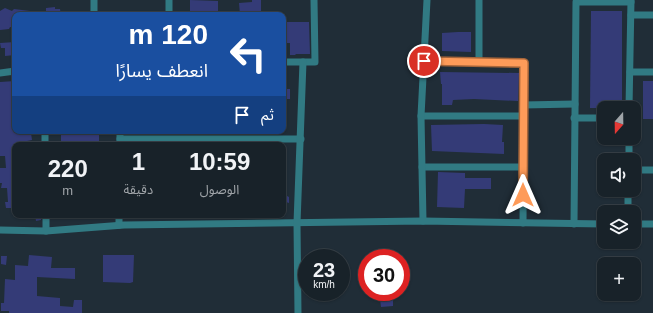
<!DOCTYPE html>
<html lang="ar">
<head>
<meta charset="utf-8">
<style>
	:root { --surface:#182229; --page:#212a31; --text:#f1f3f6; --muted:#9fa4a8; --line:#363f46 }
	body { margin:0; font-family:Helvetica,"Noto Sans Arabic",sans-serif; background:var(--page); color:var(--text); direction:rtl; height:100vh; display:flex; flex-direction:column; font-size:15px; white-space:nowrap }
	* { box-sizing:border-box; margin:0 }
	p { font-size:13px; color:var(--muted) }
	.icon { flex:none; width:22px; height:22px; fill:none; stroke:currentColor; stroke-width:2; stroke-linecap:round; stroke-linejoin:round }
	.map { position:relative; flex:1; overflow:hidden; direction:ltr }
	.panel { position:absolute; left:12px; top:142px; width:274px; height:76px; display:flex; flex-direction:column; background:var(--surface); border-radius:8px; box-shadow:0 1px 3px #0004,0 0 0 1px var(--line); direction:rtl }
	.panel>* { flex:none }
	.hud { position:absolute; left:12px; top:12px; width:274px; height:122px; border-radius:8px; box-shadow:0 1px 3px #0004,0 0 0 1px var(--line); direction:rtl; background:#1a4fa0; color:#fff; overflow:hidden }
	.needle { width:26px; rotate:200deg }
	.buttons { position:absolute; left:597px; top:101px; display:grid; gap:8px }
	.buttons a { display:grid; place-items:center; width:44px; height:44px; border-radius:8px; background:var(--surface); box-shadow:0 1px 3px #0004,0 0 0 1px var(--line); font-size:20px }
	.speed { position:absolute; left:298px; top:249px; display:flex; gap:8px; font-size:20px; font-weight:700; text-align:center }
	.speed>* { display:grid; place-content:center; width:52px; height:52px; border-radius:50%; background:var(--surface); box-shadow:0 1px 3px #0004,0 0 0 1px var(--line); line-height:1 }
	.speed small { font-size:10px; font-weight:400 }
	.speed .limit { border:6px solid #d22; background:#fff; color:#111 }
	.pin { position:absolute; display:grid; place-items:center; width:34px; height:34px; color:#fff; margin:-17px; border:2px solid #fff; border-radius:50%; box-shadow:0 1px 4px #0007 }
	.me { position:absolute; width:44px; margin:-22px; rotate:0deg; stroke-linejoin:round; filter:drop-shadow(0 0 3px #0008) }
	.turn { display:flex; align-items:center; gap:14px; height:84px; padding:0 12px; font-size:18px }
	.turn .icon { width:52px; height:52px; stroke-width:2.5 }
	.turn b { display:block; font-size:28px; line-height:34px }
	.then { display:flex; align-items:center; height:38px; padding:0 12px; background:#0003; gap:8px; font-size:15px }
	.eta { display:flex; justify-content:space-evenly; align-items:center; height:68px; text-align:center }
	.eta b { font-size:24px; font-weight:600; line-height:28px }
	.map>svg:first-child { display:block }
	.building { fill:#343b77 }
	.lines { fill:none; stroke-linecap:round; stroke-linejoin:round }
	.minor { stroke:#317a83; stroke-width:7 }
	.route-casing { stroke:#a5653a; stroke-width:10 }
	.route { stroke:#fe9b59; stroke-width:7 }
</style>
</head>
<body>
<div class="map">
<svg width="653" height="313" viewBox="0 0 653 313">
	<rect width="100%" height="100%" fill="#202d37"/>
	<g class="building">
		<path d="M190,0L218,1V15H190Z"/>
		<path d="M252,0H261V13H257V15H240L239,3L252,2Z"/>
		<path d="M55,7V9H60L61,15H46V8Z"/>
		<path d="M5,8L12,11L14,9L30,11V15H15V28L10,27L9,29L0,30V11Z"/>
		<path d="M591,11H622V108H590Z"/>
		<path d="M283,22H309L310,54H296L295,55H290V43H283Z"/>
		<path d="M458,32H471V52L442,51V33Z"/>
		<path d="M15,42V55L5,56V48H1L0,43Z"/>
		<path d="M440,72L519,73L518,101L474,99L453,100L452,105H442V84H441Z"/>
		<path d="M15,81V131H24V134L31,133L32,140L27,141L28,145H15V208H6L5,202H8L7,188H1L2,183H0V168H6L5,156H0V82Z"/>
		<rect x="643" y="81" width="10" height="38"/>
		<rect x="283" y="89" width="7" height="10"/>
		<path d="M484,124L503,125L502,142H504V154L432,151L431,125Z"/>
		<path d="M61,131H80V135H99V145H61Z"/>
		<path d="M438,172L465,173V178H491V189H465L464,208L437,207Z"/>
		<path d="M283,194L289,197V203L283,201Z"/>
		<path d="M35,215H41V220L36,221Z"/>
		<path d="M29,255L52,257L51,268H75V279L37,277V296L60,298V306L73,307L74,300H82V313H9V311H1V303H4L5,279L15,280V265L28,266Z"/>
		<path d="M103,255H134L133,282L130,283L103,282Z"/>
		<path d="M1,256H7L6,265L1,264Z"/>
		<path d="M393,298V306L381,307L380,299Z"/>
	</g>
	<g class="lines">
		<g class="minor">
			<path d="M94,0V15"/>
			<path d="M169,15V0"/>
			<path d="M631,15H653"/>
			<path d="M424,61L524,63L523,223"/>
			<path d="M283,62H315L314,0"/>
			<path d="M479,62V0"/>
			<path d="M630,72H653"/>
			<path d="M0,73L15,71"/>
			<path d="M523,105L575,104"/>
			<path d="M629,108L631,0"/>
			<path d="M421,116H523"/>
			<path d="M574,118H604"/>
			<path d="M45,131V145"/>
			<path d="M120,139H301"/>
			<path d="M120,145V131"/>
			<path d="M629,160V138"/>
			<path d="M422,167H523"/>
			<path d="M634,170H653"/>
			<path d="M628,212V190"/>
			<path d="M46,215V231"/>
			<path d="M423,221L421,116L427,0"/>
			<path d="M574,224L576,2H631"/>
			<path d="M634,224H653"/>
			<path d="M119,225V215"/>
			<path d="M0,230L46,231L124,225L423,221L604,224"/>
			<path d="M298,313L297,223L303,62"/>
		</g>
	</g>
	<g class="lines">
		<defs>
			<path id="route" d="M424,61L524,63L523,195"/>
		</defs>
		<use href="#route" class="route-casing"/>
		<use href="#route" class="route"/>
	</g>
</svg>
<div class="buttons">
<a><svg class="needle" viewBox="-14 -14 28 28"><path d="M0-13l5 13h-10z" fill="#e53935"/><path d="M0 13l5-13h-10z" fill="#9fa4a8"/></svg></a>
<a><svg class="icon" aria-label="sound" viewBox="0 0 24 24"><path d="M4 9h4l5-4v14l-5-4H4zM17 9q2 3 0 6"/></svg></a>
<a><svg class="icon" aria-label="layers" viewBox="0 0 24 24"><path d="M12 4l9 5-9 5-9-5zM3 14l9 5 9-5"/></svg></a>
<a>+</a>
</div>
<div class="speed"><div>23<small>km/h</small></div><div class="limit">30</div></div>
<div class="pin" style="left:424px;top:61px;background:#d93025"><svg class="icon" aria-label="arrive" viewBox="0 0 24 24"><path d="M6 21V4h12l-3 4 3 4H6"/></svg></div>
<svg class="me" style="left:523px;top:195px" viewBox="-20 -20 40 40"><path d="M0-17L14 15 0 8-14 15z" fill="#fe9b59" stroke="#fff" stroke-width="4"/></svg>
<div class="hud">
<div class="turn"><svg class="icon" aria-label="left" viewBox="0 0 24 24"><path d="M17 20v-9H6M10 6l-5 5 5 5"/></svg><div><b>120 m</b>انعطف يسارًا</div></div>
<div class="then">ثم<svg class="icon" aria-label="arrive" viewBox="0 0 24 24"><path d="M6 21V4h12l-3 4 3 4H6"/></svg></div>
</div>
<section class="panel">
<div class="eta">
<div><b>10:59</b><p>الوصول</p></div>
<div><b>1</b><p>دقيقة</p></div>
<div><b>220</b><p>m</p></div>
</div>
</section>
</div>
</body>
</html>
